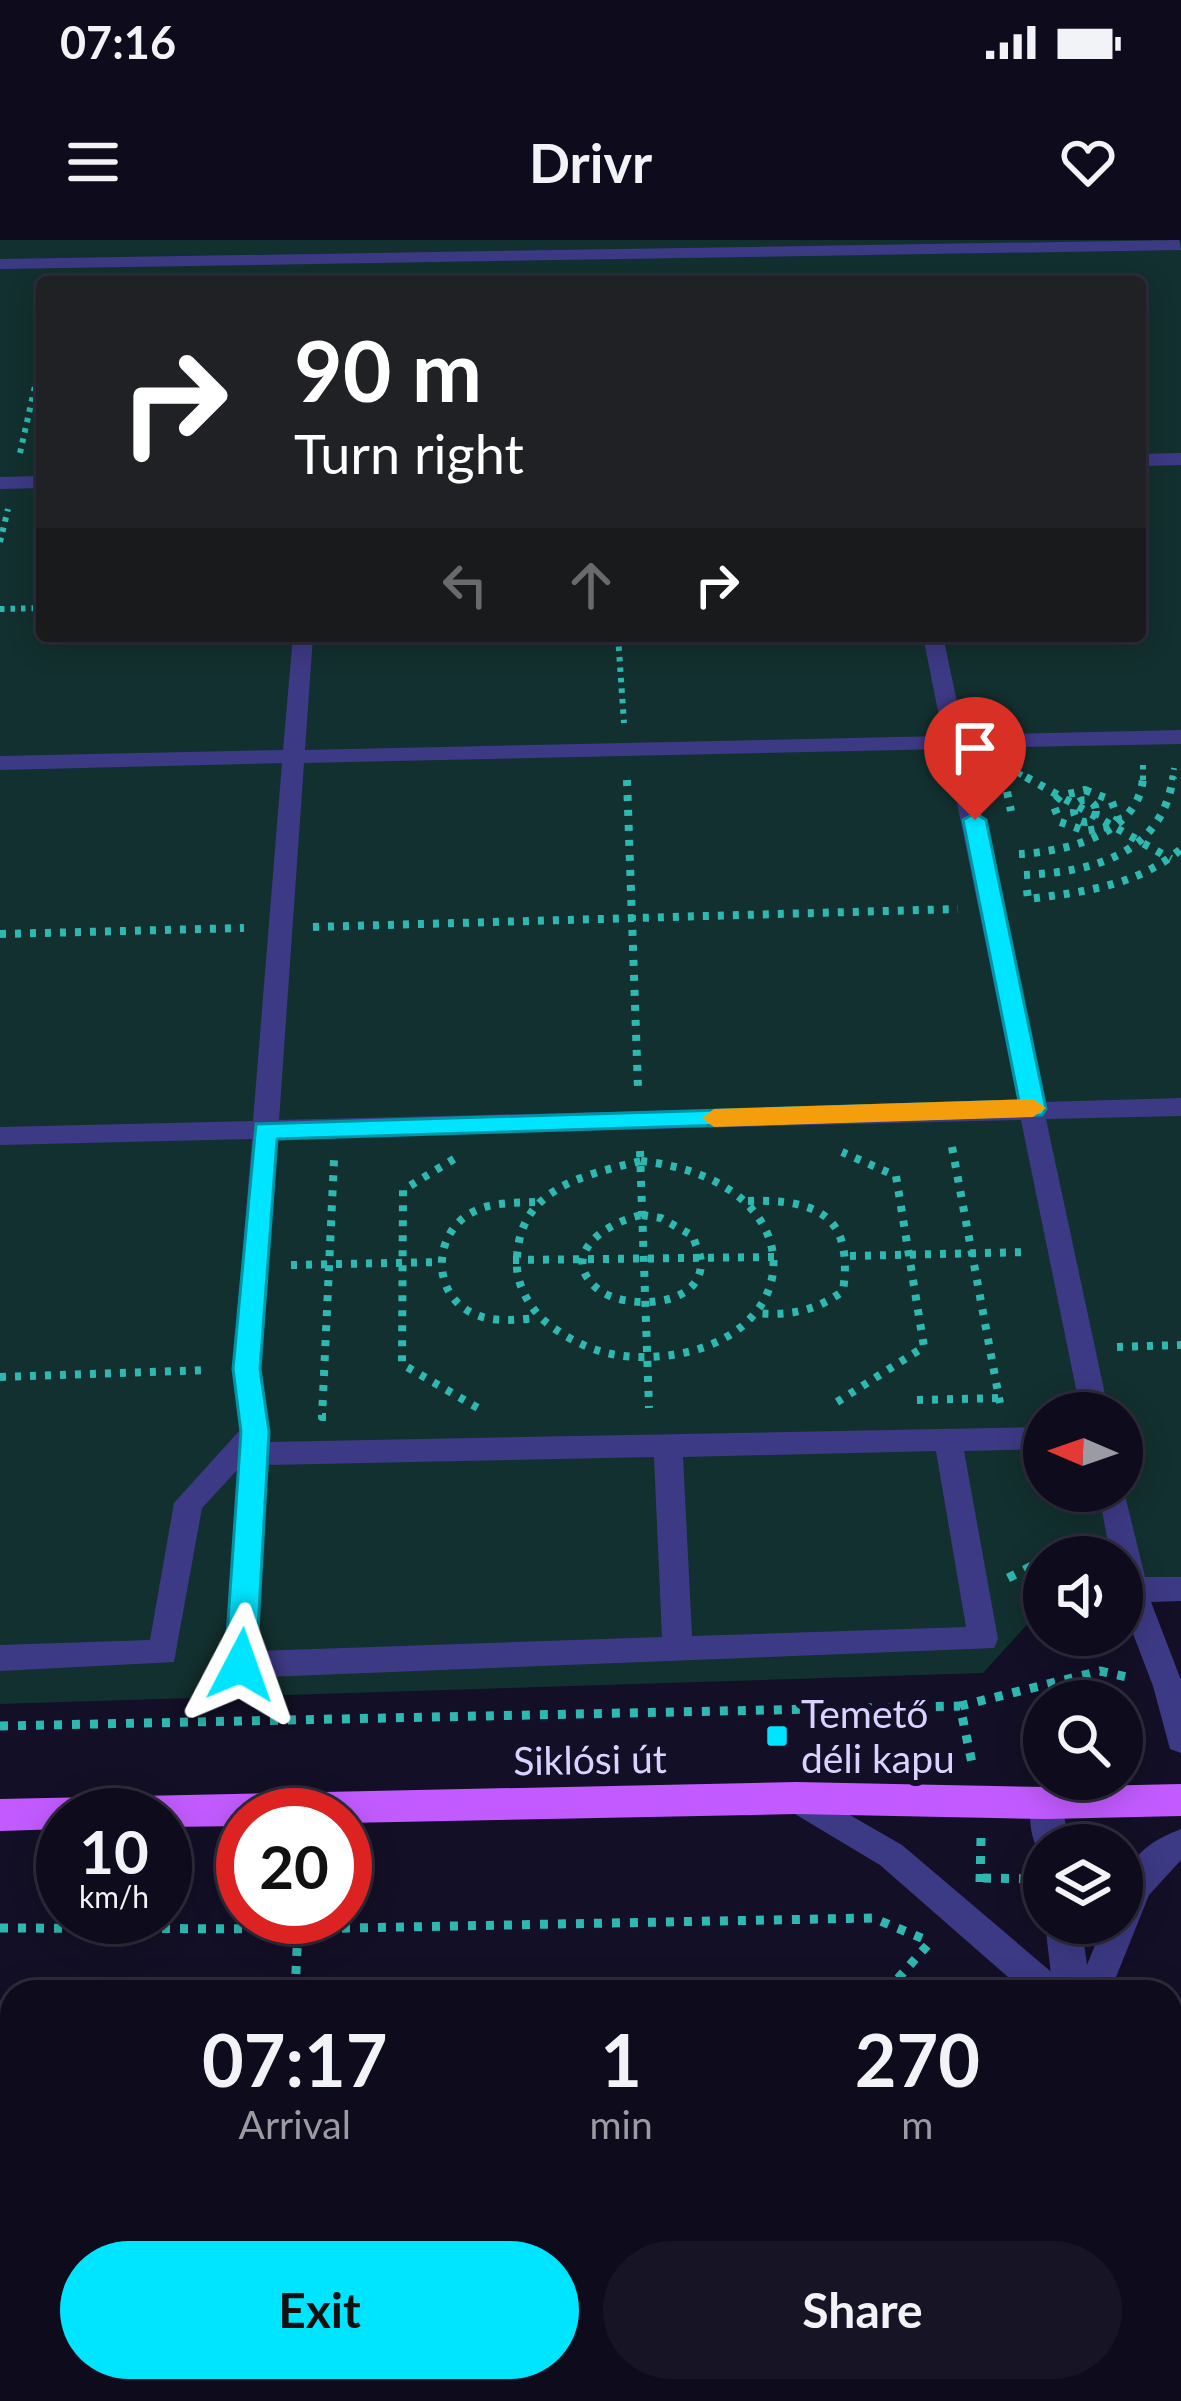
<!DOCTYPE html>
<html lang="en">
<head>
<meta charset="utf-8">
<style>
	:root { --surface:#0e0b1c; --page:#171425; --text:#f1f3f6; --muted:#9b9ba3; --line:#2e2b3b; --accent:#00e5ff }
	body { margin:0; font-family:Lato,sans-serif; background:var(--page); color:var(--text); height:100vh; display:flex; flex-direction:column; font-size:45px; white-space:nowrap }
	* { box-sizing:border-box; margin:0 }
	p { font-size:39px; color:var(--muted) }
	.icon { flex:none; width:66px; height:66px; fill:none; stroke:currentColor; stroke-width:2; stroke-linecap:round; stroke-linejoin:round }
	.map { position:relative; flex:1; overflow:hidden }
	.panel { position:absolute; left:0px; top:1740px; width:1182px; height:423px; display:flex; flex-direction:column; background:var(--surface); border-radius:36px 36px 0 0; box-shadow:0 6px 30px #0003,0 0 0 3px var(--line) }
	.panel>* { flex:none }
	.hud { position:absolute; left:36px; top:36px; width:1110px; height:366px; border-radius:12px; box-shadow:0 6px 30px #0003,0 0 0 3px var(--line); background:#202124; color:#fff; overflow:hidden }
	.needle { width:78px; rotate:272deg }
	.controls { position:absolute; left:1023px; top:1152px; display:grid; gap:24px }
	.controls a { display:grid; place-items:center; width:120px; height:120px; border-radius:50%; background:var(--surface); box-shadow:0 6px 30px #0003,0 0 0 3px var(--line); font-size:60px }
	.speed { position:absolute; left:36px; top:1548px; display:flex; gap:24px; font-size:60px; font-weight:700; text-align:center }
	.speed>* { display:grid; place-content:center; width:156px; height:156px; border-radius:50%; background:var(--surface); box-shadow:0 6px 30px #0003,0 0 0 3px var(--line); line-height:1 }
	.speed small { font-size:30px; font-weight:400 }
	.speed .limit { border:18px solid #d22; background:#fff; color:#111 }
	.pin { position:absolute; display:grid; place-items:center; width:102px; height:102px; color:#fff; margin:-123px -51px; border-radius:50% 50% 50% 0; rotate:-45deg; box-shadow:0 0 12px #0007 }
	.pin .icon { rotate:45deg }
	.me { position:absolute; width:132px; margin:-66px; rotate:4deg; stroke-linejoin:round; filter:drop-shadow(0 0 9px #0008) }
	.turn { display:flex; align-items:center; gap:42px; height:252px; padding:0 60px; font-size:54px }
	.turn .icon { width:156px; height:156px; stroke-width:2.5 }
	.turn b { display:block; font-size:84px; line-height:102px }
	.lanes { display:flex; align-items:center; height:114px; padding:0 60px; background:#0003; justify-content:center; gap:60px; direction:ltr }
	.lanes .off { opacity:.35 }
	.eta { display:flex; justify-content:space-evenly; align-items:center; height:204px; text-align:center }
	.eta b { font-size:72px; font-weight:700; line-height:84px }
	.primary-button { display:flex; gap:24px; margin-top:auto; padding:24px 60px }
	.primary-button a { flex:1; height:138px; border-radius:72px; background:var(--accent); color:#111; font-size:48px; font-weight:700; line-height:138px; text-align:center }
	.primary-button a+a { background:var(--page); color:var(--text) }
	.status { display:flex; justify-content:space-between; align-items:center; height:84px; padding:0 60px; background:var(--surface); direction:ltr }
	.status svg { height:33px; fill:currentColor }
	header { display:flex; justify-content:space-between; align-items:center; height:156px; padding:0 60px; background:var(--surface); font-size:54px; font-weight:700 }
	.map>svg:first-child { display:block }
	.green { fill:#12302f; fill-rule:evenodd }
	.building { fill:#241b47; stroke:#3b2d73; stroke-width:3 }
	.lines { fill:none; stroke-linecap:round; stroke-linejoin:round }
	.path-far2 { stroke:#2fb8b0; stroke-width:6; stroke-dasharray:4.5 6; stroke-linecap:butt }
	.path-far1 { stroke:#2fb8b0; stroke-width:8; stroke-dasharray:6 9; stroke-linecap:butt }
	.path { stroke:#2fb8b0; stroke-width:9; stroke-dasharray:8 10; stroke-linecap:butt }
	.lane { fill:#3d3a85; fill-rule:evenodd }
	.street { fill:#3d3a85; fill-rule:evenodd }
	.primary { fill:#c25bff; fill-rule:evenodd }
	.route { fill:#00e5ff; stroke:#0095a6; stroke-width:3 }
	.slow { fill:#f59e0b }
	.poi-dot { fill:#00e5ff; stroke:#130f26; stroke-width:4.5 }
	.labels { text-anchor:middle; stroke-width:12; stroke-linejoin:round; paint-order:stroke }
	.poi-label { font-size:39px; fill:#d9d4ff; stroke:#130f26; text-anchor:start }
	.street-label { font-size:39px; fill:#d9d4ff; stroke:#130f26 }
</style>
</head>
<body>
<div class="status"><b>07:16</b><svg viewBox="0 0 49 12"><path d="M0 12V9h3v3zM5 12V6h3v6zM10 12V3h3v9zM15 12V0h3v12zM26 1h20v11H26zM47 4h2v5h-2z"/></svg></div>
<header><svg class="icon" aria-label="menu" viewBox="0 0 24 24"><path d="M4 6h16M4 12h16M4 18h16"/></svg>Drivr<svg class="icon" aria-label="heart" viewBox="0 0 24 24"><path d="M12 20l-8-8c-3-5 5-10 8-4 3-6 11-1 8 4z"/></svg></header>
<div class="map">
<svg width="1181" height="2161" viewBox="0 0 1181 2161">
	<rect width="100%" height="100%" fill="#130f26"/>
	<path class="green" d="M0,0H1181V1360H1122V1317H1044V1366L983,1433L0,1464ZM42,42H1140V396H42ZM1044,1173H1122V1251H1044Z"/>
	<path class="building" d="M12,2104V2151H244V2161H0V2105Z"/>
	<g class="lines">
		<g class="path-far2">
			<path d="M20,213L42,115"/>
			<path d="M0,302L8,269"/>
			<path d="M0,369L42,368"/>
			<path d="M618,396L624,483"/>
			<path d="M1002,527L1005,540"/>
			<path d="M1018,533L1031,540"/>
			<path d="M1143,540V525"/>
			<path d="M1172,540L1174,528"/>
		</g>
		<g class="path-far1">
			<path d="M1004,537L1011,571"/>
			<path d="M1026,537L1171,619"/>
			<path d="M627,540L638,848"/>
			<path d="M1085,550L1111,560L1118,578L1112,586L1086,591L1060,582L1053,564L1060,556Z"/>
			<circle cx="1085" cy="571" r="11"/>
			<path d="M1019,614C1065,612 1140,594 1143,537"/>
			<path d="M1024,635C1092,632 1162,615 1173,537"/>
			<path d="M1027,650L1028,659C1083,652 1137,646 1181,609"/>
			<path d="M313,687L958,669"/>
			<path d="M0,694L244,688"/>
			<path d="M952,907L1000,1163"/>
			<path d="M640,911L649,1168"/>
			<path d="M454,919L403,950L402,1124L483,1171"/>
			<path d="M641,921C822,940 811,1112 648,1117C609,1118 578,1107 547,1083C532,1071 518,1048 517,1028C514,950 579,936 641,921Z"/>
			<path d="M748,961C817,959 854,975 843,1051C816,1071 789,1076 756,1073"/>
			<path d="M535,962C514,963 489,962 471,973C433,994 431,1053 472,1073C492,1083 516,1080 537,1078"/>
			<path d="M642,975L661,978L693,996C695,1004 701,1015 701,1023C701,1068 626,1070 599,1050C555,1015 609,981 642,975Z"/>
			<path d="M850,1016L1028,1012"/>
			<path d="M513,1020L774,1017"/>
			<path d="M291,1025L440,1022"/>
			<path d="M1117,1107L1181,1105"/>
			<path d="M0,1137L209,1130"/>
			<path d="M917,1160L999,1158"/>
			<path d="M837,1162L924,1107L896,936L842,912"/>
			<path d="M326,1177H322L334,920"/>
		</g>
		<g class="path">
			<path d="M1008,1338L1044,1320"/>
			<path d="M960,1466L1100,1431L1127,1437"/>
			<path d="M0,1486L960,1466L972,1523"/>
			<path d="M983,1638L1036,1639"/>
			<path d="M980,1642L981,1598"/>
			<path d="M0,1688L298,1689L873,1678L924,1699"/>
			<path d="M295,1752L298,1689"/>
			<path d="M886,1752L933,1699"/>
			<path d="M0,2071L12,2070"/>
			<path d="M281,2151V2161"/>
			<path d="M1075,2151L1076,2161"/>
		</g>
		<g class="lane">
			<path d="M1179,0L1181,10L0,29V19Z"/>
			<path d="M1181,213V225L1140,226V214Z"/>
			<path d="M42,236V248L0,249V237Z"/>
			<path d="M293,396H313L305,510L943,496L923,396H943L964,495L1181,490V504L967,508L1043,862L1181,858V876L1046,879L1109,1173H1081L1021,880L277,898L261,1129L268,1202L1044,1187V1209L964,1211L998,1399L994,1408L241,1438L230,1434L226,1425L239,1228L202,1268L174,1422L0,1431V1405L150,1400L174,1263L241,1189L233,1129L252,899L0,905V887L253,881L282,523L0,530V516L283,510ZM946,509L1018,862L279,880L304,523ZM936,1211L966,1387L692,1396L683,1217ZM654,1217L662,1397L257,1411L267,1225Z"/>
			<path d="M1122,1243L1145,1337H1181V1361L1151,1362L1181,1440V1513L1170,1509L1153,1446L1122,1365V1317H1111L1098,1251H1122Z"/>
			<path d="M796,1544L902,1605L1062,1741L1067,1752H1025L880,1625L785,1568L780,1558L785,1548Z"/>
			<path d="M1181,1589V1620L1149,1655L1110,1752H1076L1104,1683H1122C1122,1632 1129,1609 1181,1589Z"/>
			<rect x="1170" y="1799" width="11" height="32"/>
			<path d="M1170,1838L1181,1843V1949L1170,1945Z"/>
			<path d="M12,1953V1989L0,1990V1954Z"/>
			<rect x="330" y="2151" width="38" height="10"/>
			<path d="M816,2151H854L855,2161H817Z"/>
		</g>
		<g class="street">
			<path d="M1047,1547L1059,1552L1070,1605H1044V1618C1030,1604 1026,1571 1035,1552Z"/>
			<path d="M1045,1683H1081L1091,1752H1053Z"/>
			<path d="M1105,2151H1147L1148,2161H1106Z"/>
		</g>
		<path class="primary" d="M796,1542L1047,1547L1181,1544V1576L1047,1579L796,1574L345,1583V1575H243V1586L165,1587V1575H63V1589L0,1591V1559Z"/>
	</g>
	<path class="route" d="M975,573L986,580L1046,869L1042,875L277,899L260,1129L269,1192L256,1425L251,1435L241,1438L230,1435L225,1425L241,1192L233,1129L256,884L1019,861L963,580Z"/>
	<path class="slow" d="M1033,859L1046,868L1033,877L714,887L702,878L714,869Z"/>
	<rect class="poi-dot" x="765" y="1484" width="24" height="24" rx="6"/>
	<g class="labels">
		<g class="poi-label">
			<text x="801" y="1488">Temető<tspan x="801" dy="45">déli kapu</tspan></text>
		</g>
		<g class="street-label">
			<text transform="translate(590 1520) rotate(-1)" y="14">Siklósi út</text>
		</g>
	</g>
</svg>
<div class="controls">
<a><svg class="needle" viewBox="-14 -14 28 28"><path d="M0-13l5 13h-10z" fill="#e53935"/><path d="M0 13l5-13h-10z" fill="#9b9ba3"/></svg></a>
<a><svg class="icon" aria-label="sound" viewBox="0 0 24 24"><path d="M4 9h4l5-4v14l-5-4H4zM17 9q2 3 0 6"/></svg></a>
<a><svg class="icon" aria-label="search" viewBox="0 0 24 24"><circle cx="10" cy="10" r="6"/><path d="M15 15l6 6"/></svg></a>
<a><svg class="icon" aria-label="layers" viewBox="0 0 24 24"><path d="M12 4l9 5-9 5-9-5zM3 14l9 5 9-5"/></svg></a>
</div>
<div class="speed"><div>10<small>km/h</small></div><div class="limit">20</div></div>
<div class="pin" style="left:975px;top:580px;background:#d93025"><svg class="icon" aria-label="arrive" viewBox="0 0 24 24"><path d="M6 21V4h12l-3 4 3 4H6"/></svg></div>
<svg class="me" style="left:241px;top:1425px" viewBox="-20 -20 40 40"><path d="M0-17L14 15 0 8-14 15z" fill="#00e5ff" stroke="#fff" stroke-width="4"/></svg>
<div class="hud">
<div class="turn"><svg class="icon" aria-label="right" viewBox="0 0 24 24"><path d="M7 20v-9h11M14 6l5 5-5 5"/></svg><div><b>90 m</b>Turn right</div></div>
<div class="lanes"><svg class="icon off" aria-label="left" viewBox="0 0 24 24"><path d="M17 20v-9H6M10 6l-5 5 5 5"/></svg><svg class="icon off" aria-label="ahead" viewBox="0 0 24 24"><path d="M12 20V5M6 11l6-6 6 6"/></svg><svg class="icon" aria-label="right" viewBox="0 0 24 24"><path d="M7 20v-9h11M14 6l5 5-5 5"/></svg></div>
</div>
<section class="panel">
<div class="eta">
<div><b>07:17</b><p>Arrival</p></div>
<div><b>1</b><p>min</p></div>
<div><b>270</b><p>m</p></div>
</div>
<div class="primary-button"><a>Exit</a><a>Share</a></div>
</section>
</div>
</body>
</html>
